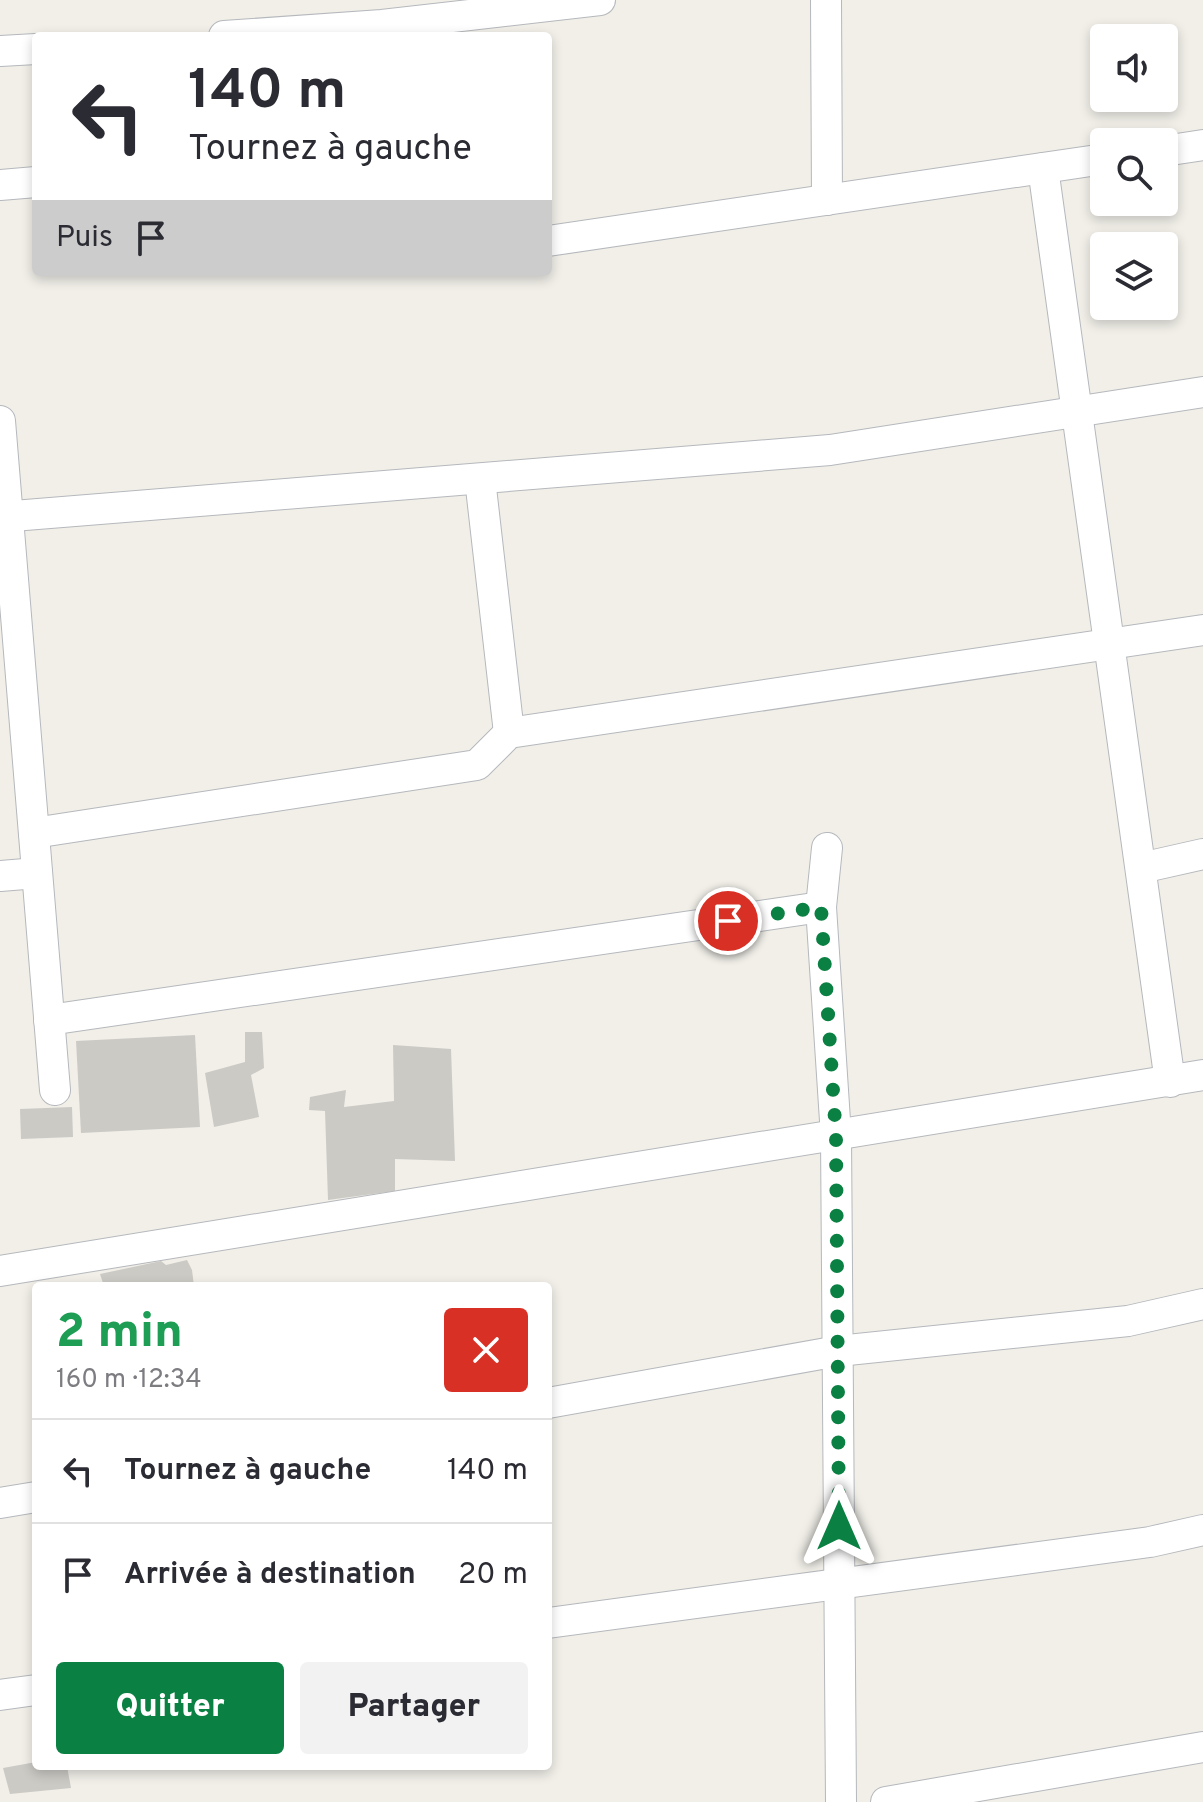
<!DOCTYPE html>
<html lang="fr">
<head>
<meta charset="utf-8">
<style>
	:root { --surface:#fff; --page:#f2f2f3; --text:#2b2b33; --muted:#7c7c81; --line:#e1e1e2; --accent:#0b8043 }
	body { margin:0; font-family:Overpass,sans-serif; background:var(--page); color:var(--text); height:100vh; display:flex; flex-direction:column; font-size:30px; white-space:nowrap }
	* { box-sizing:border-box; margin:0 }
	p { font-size:26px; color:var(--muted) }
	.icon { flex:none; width:44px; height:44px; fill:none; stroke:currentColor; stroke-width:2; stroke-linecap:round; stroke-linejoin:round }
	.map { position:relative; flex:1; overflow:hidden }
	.panel { position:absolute; left:32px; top:1282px; width:520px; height:488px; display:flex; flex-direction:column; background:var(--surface); border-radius:8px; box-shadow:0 4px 12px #0003 }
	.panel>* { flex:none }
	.top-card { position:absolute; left:32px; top:32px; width:520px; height:244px; border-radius:8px; box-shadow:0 4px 12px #0003; background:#fff; color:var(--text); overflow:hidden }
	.fabs { position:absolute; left:1090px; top:24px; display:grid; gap:16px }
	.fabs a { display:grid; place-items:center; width:88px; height:88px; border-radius:8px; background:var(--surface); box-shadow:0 4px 12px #0003; font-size:40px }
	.pin { position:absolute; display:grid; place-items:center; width:68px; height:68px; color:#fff; margin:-34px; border:4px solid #fff; border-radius:50%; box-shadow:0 2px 8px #0007 }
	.me { position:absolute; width:88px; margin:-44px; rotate:0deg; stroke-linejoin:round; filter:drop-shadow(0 0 6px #0008) }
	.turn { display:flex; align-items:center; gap:28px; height:168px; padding:0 24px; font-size:36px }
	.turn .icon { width:104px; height:104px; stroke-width:2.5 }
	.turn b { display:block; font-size:56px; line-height:68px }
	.then { display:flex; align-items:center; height:76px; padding:0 24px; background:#0003; gap:16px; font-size:30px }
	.round { display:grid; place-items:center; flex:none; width:84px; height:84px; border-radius:8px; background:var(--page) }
	.summary { display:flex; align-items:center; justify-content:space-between; height:136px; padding:0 24px }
	h1 { font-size:48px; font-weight:800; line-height:60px; color:#1e9e55 }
	.action { display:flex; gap:16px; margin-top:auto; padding:16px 24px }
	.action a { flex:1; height:92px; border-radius:8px; background:var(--accent); color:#fff; font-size:32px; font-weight:800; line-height:92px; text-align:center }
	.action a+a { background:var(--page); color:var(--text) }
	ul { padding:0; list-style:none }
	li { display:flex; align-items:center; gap:24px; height:104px; padding:0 24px; border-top:2px solid var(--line) }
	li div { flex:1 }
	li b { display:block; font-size:30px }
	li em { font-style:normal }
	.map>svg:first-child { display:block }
	.building { fill:#cccac5 }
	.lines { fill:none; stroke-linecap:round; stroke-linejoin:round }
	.minor-casing { stroke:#b5b8bc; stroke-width:32 }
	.minor { stroke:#fff; stroke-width:30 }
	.route { stroke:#0b8043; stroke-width:14; stroke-dasharray:0 25.2 }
</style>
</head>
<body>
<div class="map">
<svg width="1203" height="1802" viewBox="0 0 1203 1802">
	<rect width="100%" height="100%" fill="#f1efe8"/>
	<g class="building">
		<path d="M245,1032H262L264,1068L251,1075L259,1117L214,1127L205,1073L245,1062Z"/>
		<path d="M195,1035L200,1127L81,1133L76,1041Z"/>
		<path d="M393,1045L451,1049L455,1161L395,1159V1191L328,1200L325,1111L309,1110L310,1097L346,1090L344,1107L394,1101Z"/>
		<path d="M72,1107L73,1137L21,1139L20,1109Z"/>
		<path d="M187,1260L192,1270L194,1286H104L100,1274L161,1261L166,1265Z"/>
		<path d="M36,1762V1766H67L71,1788L10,1794L3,1768Z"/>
	</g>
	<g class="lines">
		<defs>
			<g id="minor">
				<path d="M826,0L827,200"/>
				<path d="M224,36L382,25L600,0"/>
				<path d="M0,51L36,49"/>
				<path d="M1164,151L1203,145"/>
				<path d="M1043,168L1170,1082"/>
				<path d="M0,185L36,182"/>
				<path d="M548,241L1104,159"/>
				<path d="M0,421L55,1090"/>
				<path d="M480,479L509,733"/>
				<path d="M0,517L830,450L1203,392"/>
				<path d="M34,833L477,765L509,733L1203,630"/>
				<path d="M827,848L821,907L836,1136L841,1802"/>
				<path d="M1141,868L1203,854"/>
				<path d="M0,876L37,873"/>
				<path d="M49,1020L821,907"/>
				<path d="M0,1271L1203,1075"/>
				<path d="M548,1403L838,1351L1128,1321L1203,1304"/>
				<path d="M0,1503L36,1497"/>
				<path d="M548,1623L1150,1542L1203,1530"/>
				<path d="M0,1695L36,1690"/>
				<path d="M886,1802L1203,1747"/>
			</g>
		</defs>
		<use href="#minor" class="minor-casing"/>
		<use href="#minor" class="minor"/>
	</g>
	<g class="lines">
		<path class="route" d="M728,921L821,907L836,1136L839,1526"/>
	</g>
</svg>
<div class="fabs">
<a><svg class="icon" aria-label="sound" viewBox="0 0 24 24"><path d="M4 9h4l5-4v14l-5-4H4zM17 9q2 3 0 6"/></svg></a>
<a><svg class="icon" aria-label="search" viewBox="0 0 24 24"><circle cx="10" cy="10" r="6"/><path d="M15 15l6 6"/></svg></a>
<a><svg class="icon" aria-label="layers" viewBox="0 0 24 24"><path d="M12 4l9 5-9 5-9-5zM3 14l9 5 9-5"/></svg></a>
</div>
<div class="pin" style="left:728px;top:921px;background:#d93025"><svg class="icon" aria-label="arrive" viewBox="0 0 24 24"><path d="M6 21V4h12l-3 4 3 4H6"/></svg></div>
<svg class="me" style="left:839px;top:1526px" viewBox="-20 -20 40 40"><path d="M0-17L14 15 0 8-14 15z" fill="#0b8043" stroke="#fff" stroke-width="4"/></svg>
<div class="top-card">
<div class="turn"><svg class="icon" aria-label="left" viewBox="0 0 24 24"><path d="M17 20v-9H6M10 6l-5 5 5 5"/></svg><div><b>140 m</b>Tournez à gauche</div></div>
<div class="then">Puis<svg class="icon" aria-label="arrive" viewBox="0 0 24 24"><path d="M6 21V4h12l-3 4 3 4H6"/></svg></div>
</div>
<section class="panel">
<div class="summary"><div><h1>2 min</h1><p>160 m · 12:34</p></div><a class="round" style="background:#d93025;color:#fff"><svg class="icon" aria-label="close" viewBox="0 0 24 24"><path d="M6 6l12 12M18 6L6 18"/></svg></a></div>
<ul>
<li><svg class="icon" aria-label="left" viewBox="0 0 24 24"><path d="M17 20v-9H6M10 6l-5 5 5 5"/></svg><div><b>Tournez à gauche</b></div><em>140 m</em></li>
<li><svg class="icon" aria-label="arrive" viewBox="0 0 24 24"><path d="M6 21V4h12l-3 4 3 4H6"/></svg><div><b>Arrivée à destination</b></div><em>20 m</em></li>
</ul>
<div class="action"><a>Quitter</a><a>Partager</a></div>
</section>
</div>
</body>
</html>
